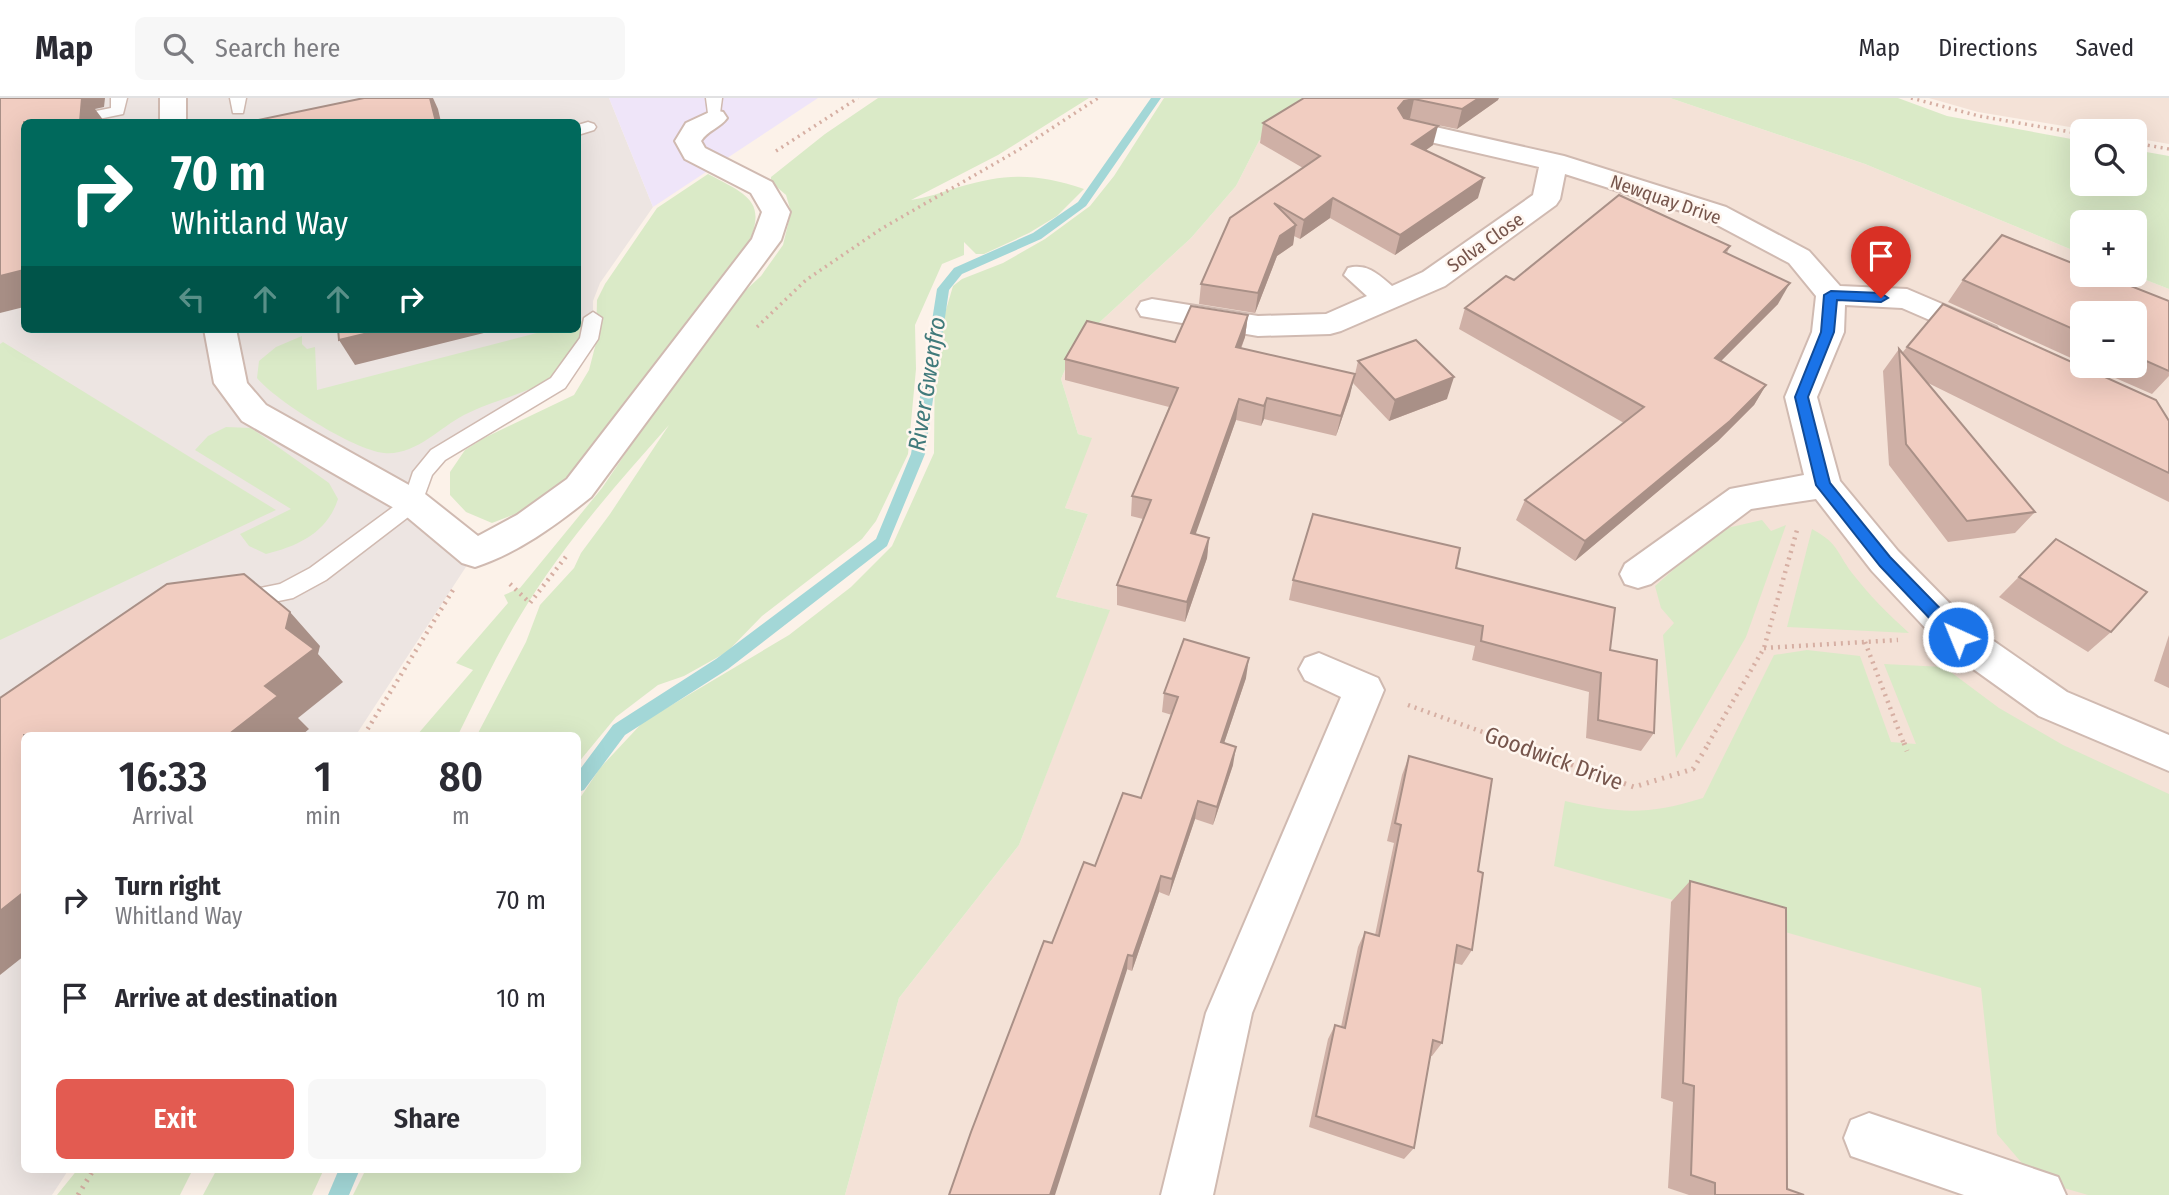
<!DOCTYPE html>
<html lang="en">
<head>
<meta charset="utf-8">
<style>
	:root { --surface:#fff; --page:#f7f7f7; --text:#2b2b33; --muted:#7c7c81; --line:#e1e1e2; --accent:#e35b51 }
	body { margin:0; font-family:"Fira Sans Condensed",sans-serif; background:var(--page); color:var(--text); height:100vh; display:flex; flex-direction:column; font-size:26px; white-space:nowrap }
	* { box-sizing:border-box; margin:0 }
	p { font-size:23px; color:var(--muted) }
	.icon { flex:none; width:38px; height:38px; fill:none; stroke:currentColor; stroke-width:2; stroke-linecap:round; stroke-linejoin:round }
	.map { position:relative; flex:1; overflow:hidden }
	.panel { position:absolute; left:21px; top:634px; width:560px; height:441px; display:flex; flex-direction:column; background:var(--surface); border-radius:10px; box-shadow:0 7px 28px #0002 }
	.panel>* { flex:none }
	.hud { position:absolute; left:21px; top:21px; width:560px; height:214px; border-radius:10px; box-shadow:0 7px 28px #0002; background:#00695c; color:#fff; overflow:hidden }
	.buttons { position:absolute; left:2070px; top:21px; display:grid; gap:14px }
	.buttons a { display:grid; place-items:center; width:77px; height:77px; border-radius:10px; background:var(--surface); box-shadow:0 7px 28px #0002; font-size:35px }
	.pin { position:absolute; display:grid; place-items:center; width:60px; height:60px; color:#fff; margin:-72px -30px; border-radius:50% 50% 50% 0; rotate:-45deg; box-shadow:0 0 7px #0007 }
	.pin .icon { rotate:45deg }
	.me { position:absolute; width:77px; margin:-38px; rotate:316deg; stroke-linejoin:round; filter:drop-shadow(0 0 5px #0008) }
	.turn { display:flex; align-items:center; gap:24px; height:147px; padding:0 35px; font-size:32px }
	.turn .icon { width:91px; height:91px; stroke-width:2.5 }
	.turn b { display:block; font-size:49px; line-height:60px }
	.lanes { display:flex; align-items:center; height:66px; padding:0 35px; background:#0003; justify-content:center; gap:35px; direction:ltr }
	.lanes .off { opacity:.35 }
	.eta { display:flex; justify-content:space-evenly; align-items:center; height:119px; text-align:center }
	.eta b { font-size:42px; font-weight:600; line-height:49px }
	.button { display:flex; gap:14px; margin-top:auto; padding:14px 35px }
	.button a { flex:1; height:80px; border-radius:10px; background:var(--accent); color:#fff; font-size:28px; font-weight:600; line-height:80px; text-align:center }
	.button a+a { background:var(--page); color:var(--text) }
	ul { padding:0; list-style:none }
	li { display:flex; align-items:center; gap:21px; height:98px; padding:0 35px }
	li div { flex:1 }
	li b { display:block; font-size:26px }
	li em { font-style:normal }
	header { display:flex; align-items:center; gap:42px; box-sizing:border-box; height:98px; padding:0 35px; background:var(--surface); border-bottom:2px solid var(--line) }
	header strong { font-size:33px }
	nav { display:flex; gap:38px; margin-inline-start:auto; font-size:24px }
	.search { width:490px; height:63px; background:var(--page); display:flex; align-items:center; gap:18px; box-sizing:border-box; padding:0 24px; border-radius:10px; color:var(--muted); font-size:26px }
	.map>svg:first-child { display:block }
	.residential { fill:#f4e2d7; fill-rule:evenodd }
	.industrial { fill:#ede5e2; fill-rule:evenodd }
	.education { fill:#efe5f9 }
	.green { fill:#daeac7 }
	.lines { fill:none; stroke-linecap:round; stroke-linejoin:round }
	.stream { fill:#a3d7d7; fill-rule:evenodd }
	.lane-casing { stroke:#d0bab1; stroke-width:3 }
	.street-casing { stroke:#d0bab1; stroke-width:4 }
	.path-far2 { stroke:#d6afa3; stroke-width:3.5; stroke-dasharray:2 4.5; stroke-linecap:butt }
	.path-far1 { stroke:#d6afa3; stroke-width:4.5; stroke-dasharray:2 5; stroke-linecap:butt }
	.path { stroke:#d6afa3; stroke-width:5; stroke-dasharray:2 6; stroke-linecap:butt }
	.lane { fill:#fff; fill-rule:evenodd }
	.street { fill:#fff; fill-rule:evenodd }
	.wall { fill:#cfb0a6 }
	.shaded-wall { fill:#a99087 }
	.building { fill:#f1cdc1; stroke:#a99087; stroke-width:2 }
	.route { fill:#1a73e8; stroke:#114b97; stroke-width:2 }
	.labels { text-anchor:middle; stroke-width:5; stroke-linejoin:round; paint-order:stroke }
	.far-street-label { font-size:19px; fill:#76554c; stroke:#fff6ef }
	.street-label { font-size:23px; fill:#76554c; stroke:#fff6ef }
	.water-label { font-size:24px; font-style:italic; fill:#407a7b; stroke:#fff6ef }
</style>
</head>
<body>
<header>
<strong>Map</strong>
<div class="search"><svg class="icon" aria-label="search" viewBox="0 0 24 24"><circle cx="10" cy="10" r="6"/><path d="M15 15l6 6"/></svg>Search here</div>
<nav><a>Map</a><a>Directions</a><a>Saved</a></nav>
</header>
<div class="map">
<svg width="2169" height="1097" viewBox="0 0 2169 1097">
	<rect width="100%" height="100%" fill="#fcf2e9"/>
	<g class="residential">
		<path d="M1307,0H1670L1865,66L2082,156V177H2133L2169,191V1097H845L899,900L1019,747L1109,512L1056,499L1088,416L1065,410L1091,340L1078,336L1061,281L1076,246L1191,140L1236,88L1259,43ZM2082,215H2135V268H2082Z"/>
		<path d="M1929,0H2169V46L2135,40V33H2094L1978,14Z"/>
	</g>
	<path class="industrial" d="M0,0H609L653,109L600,185L593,203V220L558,285L438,357L413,405L475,455L356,637H24V1071H69L52,1097H0ZM24,24H578V231H24Z"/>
	<path class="education" d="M609,0H818L653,109Z"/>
	<g class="green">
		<path d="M878,0H1089L998,57L911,102C926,100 943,94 959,89C1007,75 1036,75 1084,91L1057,118L1029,135L984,156H976L964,144V157L942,166L915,227L916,271L908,356L876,423L862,441L762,518L727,554L684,578L658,587L616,619L578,665V637H477L526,544L540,507L574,470L581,455L610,416L669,327C616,387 561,449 520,518C497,556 478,597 458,637H417L473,572L456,565L508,505L504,497L520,490L602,390L699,247L733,204L761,178L783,147L791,114L786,97L771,84V79L825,36Z"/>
		<path d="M1164,0H1307L1259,43L1236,88L1191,140L1076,246L1061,281L1078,336L1092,340L1065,410L1088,416L1056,499L1110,512L1019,747L899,900L845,1097H353L366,1071H578V703L600,670L643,624L789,537L851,489L892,448L934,355L935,249L953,188L962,181L1003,165L1045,141L1090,108L1114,78Z"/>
		<path d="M1670,0H1898L1947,18L2082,43V86H2135V52L2169,58V191L2133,177L2135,124H2082V156L1865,66Z"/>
		<path d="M708,76C750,98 769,104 745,153L576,377L539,407L492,425L466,414L450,397V374L465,352L484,340L574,297L589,272L596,245L597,202L605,186L657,110Z"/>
		<path d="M587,222C584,240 576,260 561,273C535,295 494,301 464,317C439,330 415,358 384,355C354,352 276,303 257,280L259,263L276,249L302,238V246L307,251L315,249L317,292L552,231H578V224Z"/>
		<path d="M3,244L276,412L0,542V246Z"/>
		<path d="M226,329L251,330L329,385L338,401C327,435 298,448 266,456L249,448L240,436L291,411L195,352L208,338Z"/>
		<path d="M1762,422L1771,433L1786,427L1746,539L1676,660L1663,537L1674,525L1661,510L1655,488L1699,449L1727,430Z"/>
		<path d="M1812,431C1839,446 1835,452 1852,475C1869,497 1888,516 1909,535L1787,529Z"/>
		<path d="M1807,552L1860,558L1891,644L1916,646L1884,566L1944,569L1999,610L2063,647L2169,696V1097H2088L2057,1088L2027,1071L1997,1036L1981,890L1554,768L1565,703C1621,716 1648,717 1703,700L1774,557Z"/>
		<path d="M78,1071H193L180,1097H57Z"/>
		<path d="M217,1071H324L312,1097H203Z"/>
	</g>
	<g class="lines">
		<g class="stream">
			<path d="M1151,0H1161L1086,108L1041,141L962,176L949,192L925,356L887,448L728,571L625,637L584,692L578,694V674L613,627L716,561L876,441L911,356L937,191L954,170L1033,135L1078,104Z"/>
			<path d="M339,1071H360L349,1097H328Z"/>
		</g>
		<defs>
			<g id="lane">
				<path d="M111,0H127L123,16L84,24H55L57,21L111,10Z"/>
				<path d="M230,0H246L243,15H233Z"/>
				<path d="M706,0H722L719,23H709Z"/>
				<path d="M588,24L594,26L596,29L594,32L578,37V27Z"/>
				<path d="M593,214L602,220L598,241L565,290L445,362L432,377L420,410L326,482L293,500L239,511L231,508L228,502L231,496L280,486L310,470L404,401L413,374L431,352L551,280L580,240L584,220Z"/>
			</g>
			<g id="street">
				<rect x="160" y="0" width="26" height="24"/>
				<path d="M714,12L723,14L727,20C720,30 708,32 701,43L705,50L772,84L790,114L781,142L591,399C556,427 518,455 475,469L462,465L401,414L242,323L214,285L204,231H236L247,285L266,307L425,396L478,438L517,417L567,381L752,141L762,114L751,95L685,61L675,43L686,25Z"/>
				<path d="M1409,23L1564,58L1726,109L1809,153L1840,188L1907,191L1996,229L2001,236L1996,243L1985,246L1902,210L1845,207L1844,234L1817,299L1840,383L1898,453L1972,528L2067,594L2169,637V673L2039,618L1944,550L1872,473L1816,401L1751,411L1651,486L1638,490L1625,486L1620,476L1625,466L1730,391L1804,377L1785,299L1812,234L1816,198L1789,165L1706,121L1565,76L1560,101L1556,107L1445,188L1341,233L1330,236L1258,238L1141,218L1137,211L1141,204L1152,201L1258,218L1326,216L1367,198L1344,177L1348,170C1367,165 1378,176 1392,188L1423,174L1533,97L1539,69L1400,37L1396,31L1400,25Z"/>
				<path d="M1319,555L1378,580L1384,592L1252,915L1213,1097H1161L1206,915L1341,599L1305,582L1299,571L1305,560Z"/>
				<path d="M1869,1015L2058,1079L2066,1097H1964L1851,1058L1844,1040L1851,1022Z"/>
			</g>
		</defs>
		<use href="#lane" class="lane-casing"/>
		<use href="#street" class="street-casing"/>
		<g class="path-far2">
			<path d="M1911,0L1979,18L2082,36"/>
			<path d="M2135,45L2169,51"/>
			<path d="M776,53L858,0"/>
			<path d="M757,229L806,182L881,131L1020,51L1098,0"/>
		</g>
		<g class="path-far1">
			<path d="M510,486L530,505L568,456"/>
			<path d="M1865,544L1904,646"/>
			<path d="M1764,550L1898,542"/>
			<path d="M1408,607L1516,646"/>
			<path d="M364,637L453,492"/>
			<path d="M1708,646L1764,550L1797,432"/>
		</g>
		<g class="path">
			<path d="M1511,645L1634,689L1693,671L1709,645"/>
			<path d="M1904,645L1907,653"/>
			<path d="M78,1097L94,1071"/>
		</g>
		<use href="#lane" class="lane"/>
		<use href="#street" class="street"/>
	</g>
	<g class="wall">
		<path d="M1304,0L1498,2L1457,31L1408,21L1433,47L1426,52L1478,100L1395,157L1330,120L1300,141L1294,138L1293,147L1277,158L1255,215L1199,206L1201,186L1303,70L1260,45L1263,25Z"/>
		<path d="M1730,148L1727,155L1778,206L1721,263L1766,287L1754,307L1718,343L1575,463L1516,422L1525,402L1624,325L1459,231L1465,210L1514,182Z"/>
		<path d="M1963,182L2169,203V278L2152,296L2088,268H2135V215H2082V265L1948,204Z"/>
		<path d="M1248,217L1245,239L1241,251L1350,297L1336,338L1264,321L1261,328L1236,322L1195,436L1209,440L1207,460L1185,524L1117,507V487L1143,421L1131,418L1132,398L1169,309L1065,282V261L1175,244Z"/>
		<path d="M1907,249L2169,323V404L1926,284L2035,414L2015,435L1948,444L1889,367L1883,273L1899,251L1902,255Z"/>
		<path d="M1358,263L1447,301L1389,323L1353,285Z"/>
		<path d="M2056,441L2111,534L2088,554L1999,499Z"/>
		<path d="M1456,470L1610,552L1654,635L1641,653L1586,640L1589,594L1472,562L1475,548L1289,502L1293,482Z"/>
		<path d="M2169,537V590L2154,583Z"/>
		<path d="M1246,580L1224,645L1233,667L1213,727L1195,721L1169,798L1159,794L1132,873L1052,845L1141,700L1172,617L1162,614L1164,595Z"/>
		<path d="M1409,658L1478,773L1472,852L1462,867L1454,865L1442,945L1432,958H1430L1414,1050L1404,1061L1309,1029L1328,941L1335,927L1341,929L1358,849L1365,834L1375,837L1394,745L1387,743L1402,677Z"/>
		<path d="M1690,783L1787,1091L1804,1097H1689L1668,1090L1673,1004L1661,1000L1671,804Z"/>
	</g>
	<g class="shaded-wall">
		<path d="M34,0H105L104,9L95,11L104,23L103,24H80Z"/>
		<path d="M430,0H433L438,11L441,24H436Z"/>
		<path d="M1479,0H1499L1498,2L1457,31L1462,11Z"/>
		<path d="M1414,1L1410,20L1399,22L1398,10L1404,3Z"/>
		<path d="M1438,28L1433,47L1408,65L1412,46Z"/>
		<path d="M1484,80L1478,100L1395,157L1400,137Z"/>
		<path d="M1333,100L1330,120L1300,141L1304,122Z"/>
		<path d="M1296,127L1293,147L1277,158L1255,215L1258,195L1280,138Z"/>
		<path d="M24,172V209L0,215V178Z"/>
		<path d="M1790,185L1778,206L1703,281L1715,260Z"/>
		<path d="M1248,217L1245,239L1233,270L1236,249Z"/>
		<path d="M385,231H500L355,267L339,242Z"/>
		<path d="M1355,276L1350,297L1336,338L1341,318Z"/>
		<path d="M1454,279L1447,301L1389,323L1395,302Z"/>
		<path d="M1766,287L1754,307L1718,343L1575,463L1585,443Z"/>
		<path d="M1267,300L1264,321L1261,328L1264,308Z"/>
		<path d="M1239,301L1236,322L1189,455L1191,435Z"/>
		<path d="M1209,440L1207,460L1185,524L1187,504Z"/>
		<path d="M290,514L320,548L318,556L343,584L298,620L309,631L302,637H228L265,588L286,530Z"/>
		<path d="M1249,560L1246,580L1218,663L1221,644Z"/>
		<path d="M1236,649L1233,667L1213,727L1217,709Z"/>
		<path d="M1198,703L1195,721L1169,798L1172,781Z"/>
		<path d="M1161,778L1159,794L1132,873L1133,858Z"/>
		<path d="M24,794V858L0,877V813Z"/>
		<path d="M1128,857L1127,872L1055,1097H1050Z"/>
	</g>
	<g class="building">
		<path d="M0,0H82L80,24H24V172L0,178Z"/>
		<path d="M364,0H430L436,24H258V22Z"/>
		<path d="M1304,0H1479L1462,11L1414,1L1404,3L1398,10L1404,20L1438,28L1412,46L1484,80L1400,137L1333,100L1304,122L1274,105L1296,127L1280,138L1258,195L1201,186L1230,120L1320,58L1263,25Z"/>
		<path d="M1619,97L1730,148L1724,154L1790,185L1715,260L1766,287L1730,323L1585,443L1525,402L1644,309L1465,210L1506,178L1514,182Z"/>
		<path d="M2002,137L2082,169V177H2103L2169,203V273L2135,258V215H2082V235L1963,182Z"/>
		<path d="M1943,206L2156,302L2169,323V375L1907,249Z"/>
		<path d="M1191,208L1248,217L1236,249L1355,276L1341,318L1267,300L1264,308L1239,301L1191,435L1209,440L1187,504L1117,487L1151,402L1132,398L1178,290L1065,261L1087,223L1175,244Z"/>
		<path d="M338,231H385L339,242Z"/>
		<path d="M1416,242L1454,279L1395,302L1358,263Z"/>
		<path d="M1899,251L2035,414L1967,423L1906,346Z"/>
		<path d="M1313,416L1460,450L1456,470L1615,510L1610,552L1657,562L1654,635L1598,622L1601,575L1481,543L1483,528L1293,482Z"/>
		<path d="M2056,441L2147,494L2111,534L2019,479Z"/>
		<path d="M244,476L290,514L286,530L314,551L265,588L278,598L228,637H24V794L0,813V600L167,486Z"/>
		<path d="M1184,541L1249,560L1221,644L1236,649L1217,709L1198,703L1172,781L1161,778L1133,858L1128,857L1050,1097H949L971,1034L1044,843L1052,845L1084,764L1095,768L1123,695L1141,700L1178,599L1164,595Z"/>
		<path d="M1409,658L1492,681L1478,773L1483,775L1472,852L1457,847L1442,945L1433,942L1414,1050L1316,1018L1335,927L1345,930L1365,834L1379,838L1401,727L1395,725Z"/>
		<path d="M1690,783L1786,810L1787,1091L1804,1097H1715V1085L1691,1077L1694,988L1683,985Z"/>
	</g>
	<path class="route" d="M1831,193L1881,195L1888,200L1881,204L1837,202L1834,234L1808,299L1830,385L1890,459L1964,535L1966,539L1964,544H1952L1880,468L1816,387L1795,299L1821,234L1824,197Z"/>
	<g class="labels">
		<g class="far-street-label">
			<text transform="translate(1666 101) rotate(19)" y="7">Newquay Drive</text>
			<text transform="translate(1485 144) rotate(-35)" y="7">Solva Close</text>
		</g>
		<g class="street-label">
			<text transform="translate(1554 660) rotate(20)" y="8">Goodwick Drive</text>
		</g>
		<g class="water-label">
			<text transform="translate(927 286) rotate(-81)" y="8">River Gwenfro</text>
		</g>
	</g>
</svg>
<div class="buttons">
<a><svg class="icon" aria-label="search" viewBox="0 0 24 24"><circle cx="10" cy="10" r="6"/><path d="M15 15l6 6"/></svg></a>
<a>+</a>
<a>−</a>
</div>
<div class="pin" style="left:1881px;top:200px;background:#d93025"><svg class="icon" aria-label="arrive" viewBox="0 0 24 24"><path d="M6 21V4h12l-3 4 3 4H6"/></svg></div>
<svg class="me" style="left:1958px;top:539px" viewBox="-20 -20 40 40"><circle r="17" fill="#1a73e8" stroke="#fff" stroke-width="3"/><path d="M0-11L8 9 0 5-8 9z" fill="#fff"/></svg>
<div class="hud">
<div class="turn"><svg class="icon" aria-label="right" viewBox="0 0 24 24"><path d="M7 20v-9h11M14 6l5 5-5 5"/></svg><div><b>70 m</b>Whitland Way</div></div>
<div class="lanes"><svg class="icon off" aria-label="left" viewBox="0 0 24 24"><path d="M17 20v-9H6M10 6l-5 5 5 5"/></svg><svg class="icon off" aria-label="ahead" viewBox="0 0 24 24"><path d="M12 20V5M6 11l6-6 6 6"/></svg><svg class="icon off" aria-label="ahead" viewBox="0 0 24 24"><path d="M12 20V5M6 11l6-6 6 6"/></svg><svg class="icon" aria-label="right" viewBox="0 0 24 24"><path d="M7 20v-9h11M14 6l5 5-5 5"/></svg></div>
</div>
<section class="panel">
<div class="eta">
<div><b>16:33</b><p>Arrival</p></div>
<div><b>1</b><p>min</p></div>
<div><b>80</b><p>m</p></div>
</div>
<ul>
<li><svg class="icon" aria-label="right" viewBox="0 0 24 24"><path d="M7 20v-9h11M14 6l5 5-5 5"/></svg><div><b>Turn right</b><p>Whitland Way</p></div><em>70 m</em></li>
<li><svg class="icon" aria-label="arrive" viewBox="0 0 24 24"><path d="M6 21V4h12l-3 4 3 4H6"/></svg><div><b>Arrive at destination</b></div><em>10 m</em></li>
</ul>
<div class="button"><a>Exit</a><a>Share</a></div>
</section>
</div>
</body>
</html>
